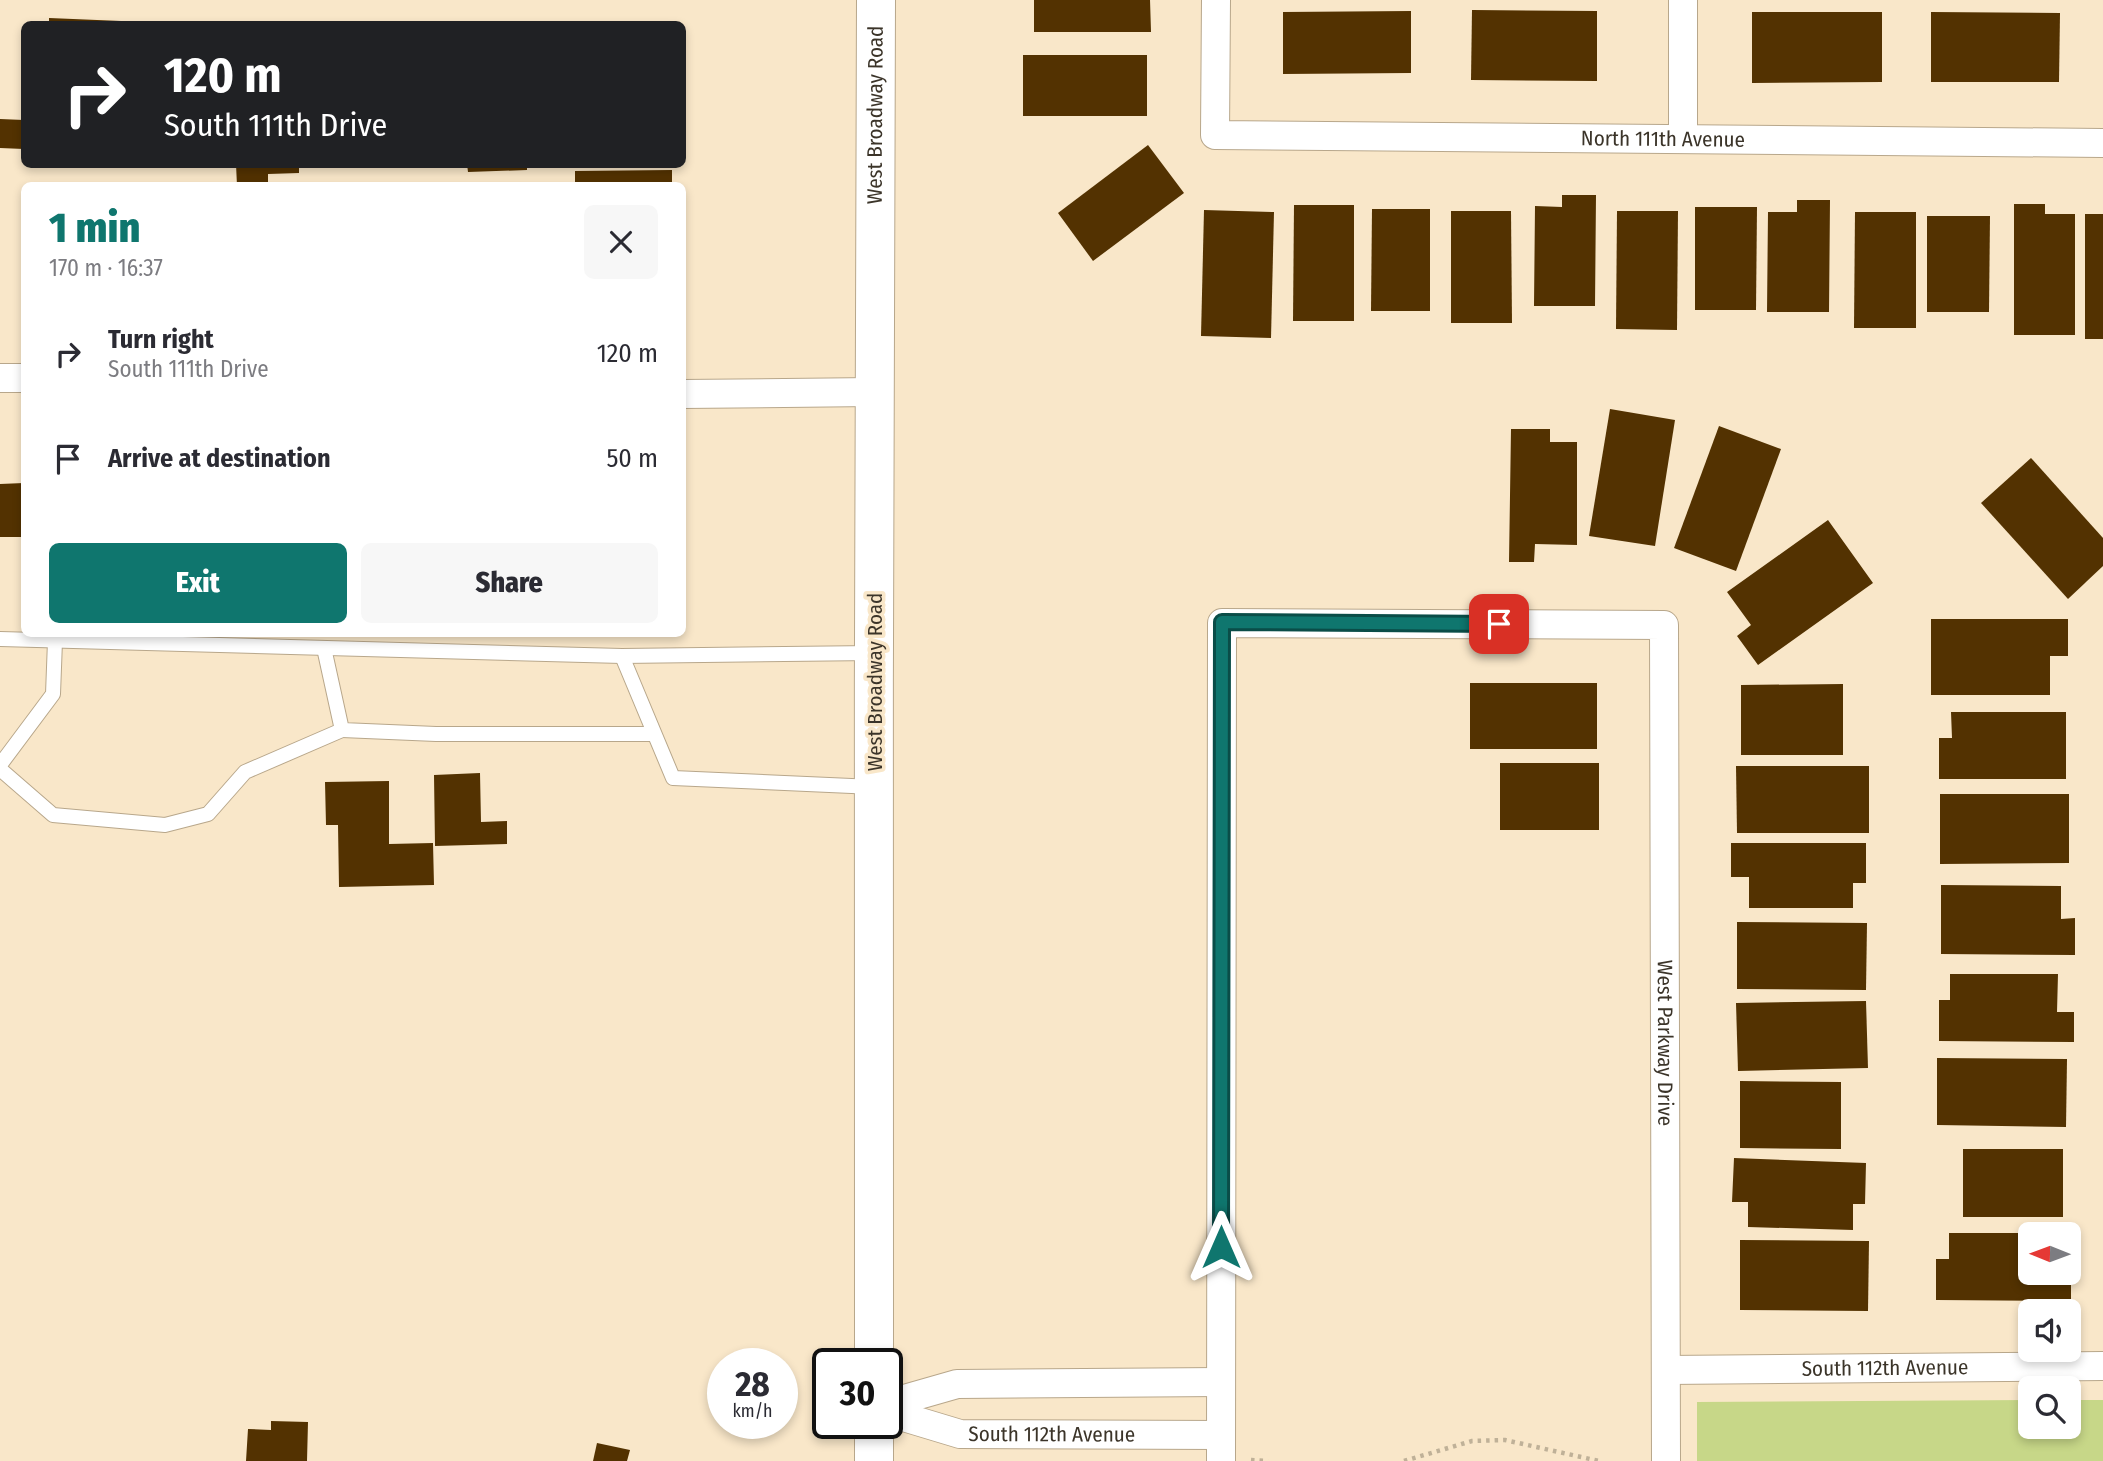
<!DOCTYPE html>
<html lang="en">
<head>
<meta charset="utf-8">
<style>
	:root { --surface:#fff; --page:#f7f7f7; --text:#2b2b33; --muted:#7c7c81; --accent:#0f766e }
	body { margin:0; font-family:"Fira Sans Condensed",sans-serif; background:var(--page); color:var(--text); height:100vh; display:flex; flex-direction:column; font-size:26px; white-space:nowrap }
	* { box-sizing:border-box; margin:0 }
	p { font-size:23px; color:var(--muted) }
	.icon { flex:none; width:38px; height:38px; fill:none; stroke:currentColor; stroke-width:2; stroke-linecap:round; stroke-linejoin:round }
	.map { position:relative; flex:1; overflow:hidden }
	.details { position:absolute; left:21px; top:182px; width:665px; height:455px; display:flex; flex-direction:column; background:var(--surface); border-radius:10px; box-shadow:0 4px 10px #0003 }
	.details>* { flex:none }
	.banner { position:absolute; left:21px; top:21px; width:665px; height:147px; border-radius:10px; box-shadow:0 4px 10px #0003; background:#202124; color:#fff; overflow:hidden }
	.needle { width:46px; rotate:271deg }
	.buttons { position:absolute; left:2018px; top:1222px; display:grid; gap:14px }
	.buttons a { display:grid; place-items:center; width:63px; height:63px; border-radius:10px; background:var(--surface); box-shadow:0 4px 10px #0003; font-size:35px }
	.speed { position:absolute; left:707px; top:1348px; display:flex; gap:14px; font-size:35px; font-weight:700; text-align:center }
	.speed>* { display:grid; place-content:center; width:91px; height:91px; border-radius:50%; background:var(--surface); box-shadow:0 4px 10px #0003; line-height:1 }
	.speed small { font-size:18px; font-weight:400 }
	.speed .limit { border:4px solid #111; border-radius:10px; background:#fff; color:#111 }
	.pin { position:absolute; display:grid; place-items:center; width:60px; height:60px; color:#fff; margin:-30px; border-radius:14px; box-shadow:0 4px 10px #0006 }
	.me { position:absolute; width:77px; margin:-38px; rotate:0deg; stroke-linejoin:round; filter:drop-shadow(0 0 5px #0008) }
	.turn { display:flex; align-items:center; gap:24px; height:147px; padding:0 28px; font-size:32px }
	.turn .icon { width:91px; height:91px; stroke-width:2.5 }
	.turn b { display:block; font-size:49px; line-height:60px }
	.round { display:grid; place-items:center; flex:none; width:74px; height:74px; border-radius:10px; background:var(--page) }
	.headline { display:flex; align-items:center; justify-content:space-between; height:119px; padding:0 28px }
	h1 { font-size:42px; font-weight:800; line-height:52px; color:var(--accent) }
	.button { display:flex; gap:14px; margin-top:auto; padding:14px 28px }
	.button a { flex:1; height:80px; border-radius:10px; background:var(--accent); color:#fff; font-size:28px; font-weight:800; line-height:80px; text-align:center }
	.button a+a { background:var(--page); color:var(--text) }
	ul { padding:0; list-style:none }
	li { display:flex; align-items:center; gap:21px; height:105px; padding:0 28px }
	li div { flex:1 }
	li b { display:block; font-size:26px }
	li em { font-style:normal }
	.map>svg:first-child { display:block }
	.green { fill:#c7d788 }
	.building { fill:#533201 }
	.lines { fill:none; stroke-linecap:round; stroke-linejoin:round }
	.service-casing { stroke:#b8a78b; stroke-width:16 }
	.minor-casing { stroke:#b8a78b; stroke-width:30 }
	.secondary-casing { stroke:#b8a78b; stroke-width:40 }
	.path { stroke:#bfb198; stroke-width:4.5; stroke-dasharray:3.5 5; stroke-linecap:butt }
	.service { stroke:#fff; stroke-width:14 }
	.minor { stroke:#fff; stroke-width:28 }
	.secondary { stroke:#fff; stroke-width:38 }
	.route-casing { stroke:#0a4d48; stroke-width:18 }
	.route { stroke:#0f766e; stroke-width:12 }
	.labels { text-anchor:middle; stroke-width:7; stroke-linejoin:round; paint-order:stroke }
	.street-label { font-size:21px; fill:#3b3429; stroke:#f9e7c9 }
</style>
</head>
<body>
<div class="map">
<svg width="2103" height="1461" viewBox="0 0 2103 1461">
	<rect width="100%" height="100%" fill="#f9e7c9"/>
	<path class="green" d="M2030,1400V1426H2068L2069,1400H2103V1461H1697V1402Z"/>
	<g class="building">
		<path d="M1034,0H1150L1151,32H1034Z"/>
		<path d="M1472,10L1597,11V81L1471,80Z"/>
		<path d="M1411,11V73L1283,74V12Z"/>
		<path d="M1752,12H1882V82L1752,83Z"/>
		<path d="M1931,12L2060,13L2059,82H1931Z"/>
		<path d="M49,18L121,21L120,24H49Z"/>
		<rect x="1023" y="55" width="124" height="61"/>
		<rect x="682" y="95" width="4" height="49"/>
		<path d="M0,119L24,120V149L0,148Z"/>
		<path d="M1148,145L1184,193L1093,261L1058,213Z"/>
		<path d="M236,164H299V173L268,174V186H237Z"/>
		<path d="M467,164H527V170L468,172Z"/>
		<path d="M672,170V186H575V171Z"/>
		<path d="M1562,195H1596L1595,306H1534L1535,206L1562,207Z"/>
		<path d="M1797,200H1830L1829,312H1767L1768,212H1797Z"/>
		<path d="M2014,204H2045V214H2075V335H2014Z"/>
		<path d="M1294,205H1354V321H1293Z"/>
		<path d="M1695,207H1757L1756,310H1695Z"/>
		<path d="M1372,209H1430V311H1371Z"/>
		<path d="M1204,210L1274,212L1271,338L1201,336Z"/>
		<path d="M1451,211H1511L1512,323H1451Z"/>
		<path d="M1617,211H1678L1677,330L1616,329Z"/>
		<path d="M1855,212H1916V328H1854Z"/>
		<rect x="2085" y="214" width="18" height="125"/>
		<path d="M1927,216H1990L1989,312H1927Z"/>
		<path d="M1610,409L1675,420L1655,546L1589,536Z"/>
		<path d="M1719,426L1781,449L1736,571L1674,548Z"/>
		<path d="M1511,429H1550V442H1577V545L1535,544L1534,562H1509Z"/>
		<path d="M2031,458L2103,538V566L2068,599L1981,503Z"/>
		<path d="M24,483V537H0V484Z"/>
		<path d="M1828,520L1873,583L1758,665L1737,636L1751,625L1727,592Z"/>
		<path d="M1931,619H2068V656H2050V695H1931Z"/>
		<rect x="1470" y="683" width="127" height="66"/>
		<path d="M1843,684V755H1741V685Z"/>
		<path d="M1951,712H2066V779H1939V738H1952Z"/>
		<rect x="1500" y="763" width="99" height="67"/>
		<path d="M1736,766H1869V833H1737Z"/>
		<path d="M480,773L481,822L507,821V844L435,846L434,775Z"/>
		<path d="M389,781V844L433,843L434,885L339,887L338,825H326L325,782Z"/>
		<path d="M1940,794H2069V863L1940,864Z"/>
		<path d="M1731,843H1866V883H1853V908H1749V877H1731Z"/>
		<path d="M1941,885L2061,886V919L2075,918V955L1941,954Z"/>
		<path d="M1737,922L1867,923L1866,990L1737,989Z"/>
		<path d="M1950,974H2058L2057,1012H2074V1042L1939,1041V1000H1950Z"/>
		<path d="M1866,1001L1868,1068L1738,1071L1736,1003Z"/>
		<path d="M1937,1058L2067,1059L2066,1127L1937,1125Z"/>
		<path d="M1740,1081L1841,1082V1149L1740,1148Z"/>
		<rect x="1963" y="1149" width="100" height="68"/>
		<path d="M1734,1158L1866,1163L1865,1204H1853V1230L1748,1227V1202H1732Z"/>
		<path d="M1949,1233H2030V1272L2071,1273V1301L1936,1300V1259H1949Z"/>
		<path d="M1740,1240L1869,1241L1868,1311L1740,1310Z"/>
		<path d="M271,1421L308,1422L307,1461H246L248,1429L271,1430Z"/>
		<path d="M597,1443L630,1450L627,1461H593Z"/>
	</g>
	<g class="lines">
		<defs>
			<g id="service">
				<path d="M0,639L622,656L874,653"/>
				<path d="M324,648L342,730L436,734H654"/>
				<path d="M622,656L673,778L874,787"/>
				<path d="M0,765L53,694L55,641"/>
				<path d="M0,769L53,815L165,825L208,814L245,772L342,730"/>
			</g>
			<g id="minor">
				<path id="s1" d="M1216,0L1215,135L2103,143"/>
				<path d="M1683,0V139"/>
				<path d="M0,378H24"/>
				<path d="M682,394L873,392"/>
				<path id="s2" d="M1666,1370L2103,1366"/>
				<path d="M887,1404L957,1384L1220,1382"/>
				<path id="s3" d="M887,1412L960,1434L1221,1435"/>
				<path id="s4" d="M1221,1461L1222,623L1664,625L1666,1461"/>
			</g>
			<g id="secondary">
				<path id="s5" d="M874,1363C875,909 872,454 876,0"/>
				<path d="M874,1461V1423"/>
			</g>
		</defs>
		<use href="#service" class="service-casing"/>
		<use href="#minor" class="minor-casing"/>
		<use href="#secondary" class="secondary-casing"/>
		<g class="path">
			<path d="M1251,1460L1268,1461"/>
			<path d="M1404,1461L1472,1441L1505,1440L1599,1461"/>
		</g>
		<use href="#service" class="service"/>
		<use href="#minor" class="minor"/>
		<use href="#secondary" class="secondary"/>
	</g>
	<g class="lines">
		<defs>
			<path id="route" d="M1221,1247L1222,622L1499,624"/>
		</defs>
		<use href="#route" class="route-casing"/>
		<use href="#route" class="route"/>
	</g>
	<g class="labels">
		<g class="street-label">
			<text dy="7" stroke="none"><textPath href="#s5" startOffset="1248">West Broadway Road</textPath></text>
			<text dy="7" stroke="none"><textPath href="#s1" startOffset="583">North 111th Avenue</textPath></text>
			<text transform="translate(875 682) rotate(-90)" y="7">West Broadway Road</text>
			<text dy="7" stroke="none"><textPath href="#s4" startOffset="1698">West Parkway Drive</textPath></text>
			<text dy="7" stroke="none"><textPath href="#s2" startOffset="219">South 112th Avenue</textPath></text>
			<text dy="7" stroke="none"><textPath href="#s3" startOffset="168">South 112th Avenue</textPath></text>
		</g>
	</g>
</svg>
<div class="buttons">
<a><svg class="needle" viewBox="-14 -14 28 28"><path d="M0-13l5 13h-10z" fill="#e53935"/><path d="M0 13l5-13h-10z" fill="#7c7c81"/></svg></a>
<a><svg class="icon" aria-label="sound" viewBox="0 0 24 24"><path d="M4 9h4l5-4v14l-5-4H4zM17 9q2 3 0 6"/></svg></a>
<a><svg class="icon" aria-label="search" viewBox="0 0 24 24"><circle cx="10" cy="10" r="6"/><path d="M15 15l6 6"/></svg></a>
</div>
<div class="speed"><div>28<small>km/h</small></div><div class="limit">30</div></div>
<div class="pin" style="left:1499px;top:624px;background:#d93025"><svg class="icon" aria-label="arrive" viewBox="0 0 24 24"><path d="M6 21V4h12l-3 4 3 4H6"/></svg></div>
<svg class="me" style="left:1221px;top:1247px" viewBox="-20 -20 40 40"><path d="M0-17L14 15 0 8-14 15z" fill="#0f766e" stroke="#fff" stroke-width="4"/></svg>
<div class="banner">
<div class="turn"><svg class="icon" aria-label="right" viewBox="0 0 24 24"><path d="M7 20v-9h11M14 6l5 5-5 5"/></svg><div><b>120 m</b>South 111th Drive</div></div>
</div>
<section class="details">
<div class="headline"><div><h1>1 min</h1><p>170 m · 16:37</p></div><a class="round"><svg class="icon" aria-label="close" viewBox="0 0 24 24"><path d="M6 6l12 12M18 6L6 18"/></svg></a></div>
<ul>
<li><svg class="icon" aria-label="right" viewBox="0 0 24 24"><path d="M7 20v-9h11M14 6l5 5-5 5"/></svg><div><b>Turn right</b><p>South 111th Drive</p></div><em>120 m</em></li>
<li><svg class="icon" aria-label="arrive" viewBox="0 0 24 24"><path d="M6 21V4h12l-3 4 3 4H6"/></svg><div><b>Arrive at destination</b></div><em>50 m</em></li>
</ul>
<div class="button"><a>Exit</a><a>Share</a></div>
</section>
</div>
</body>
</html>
